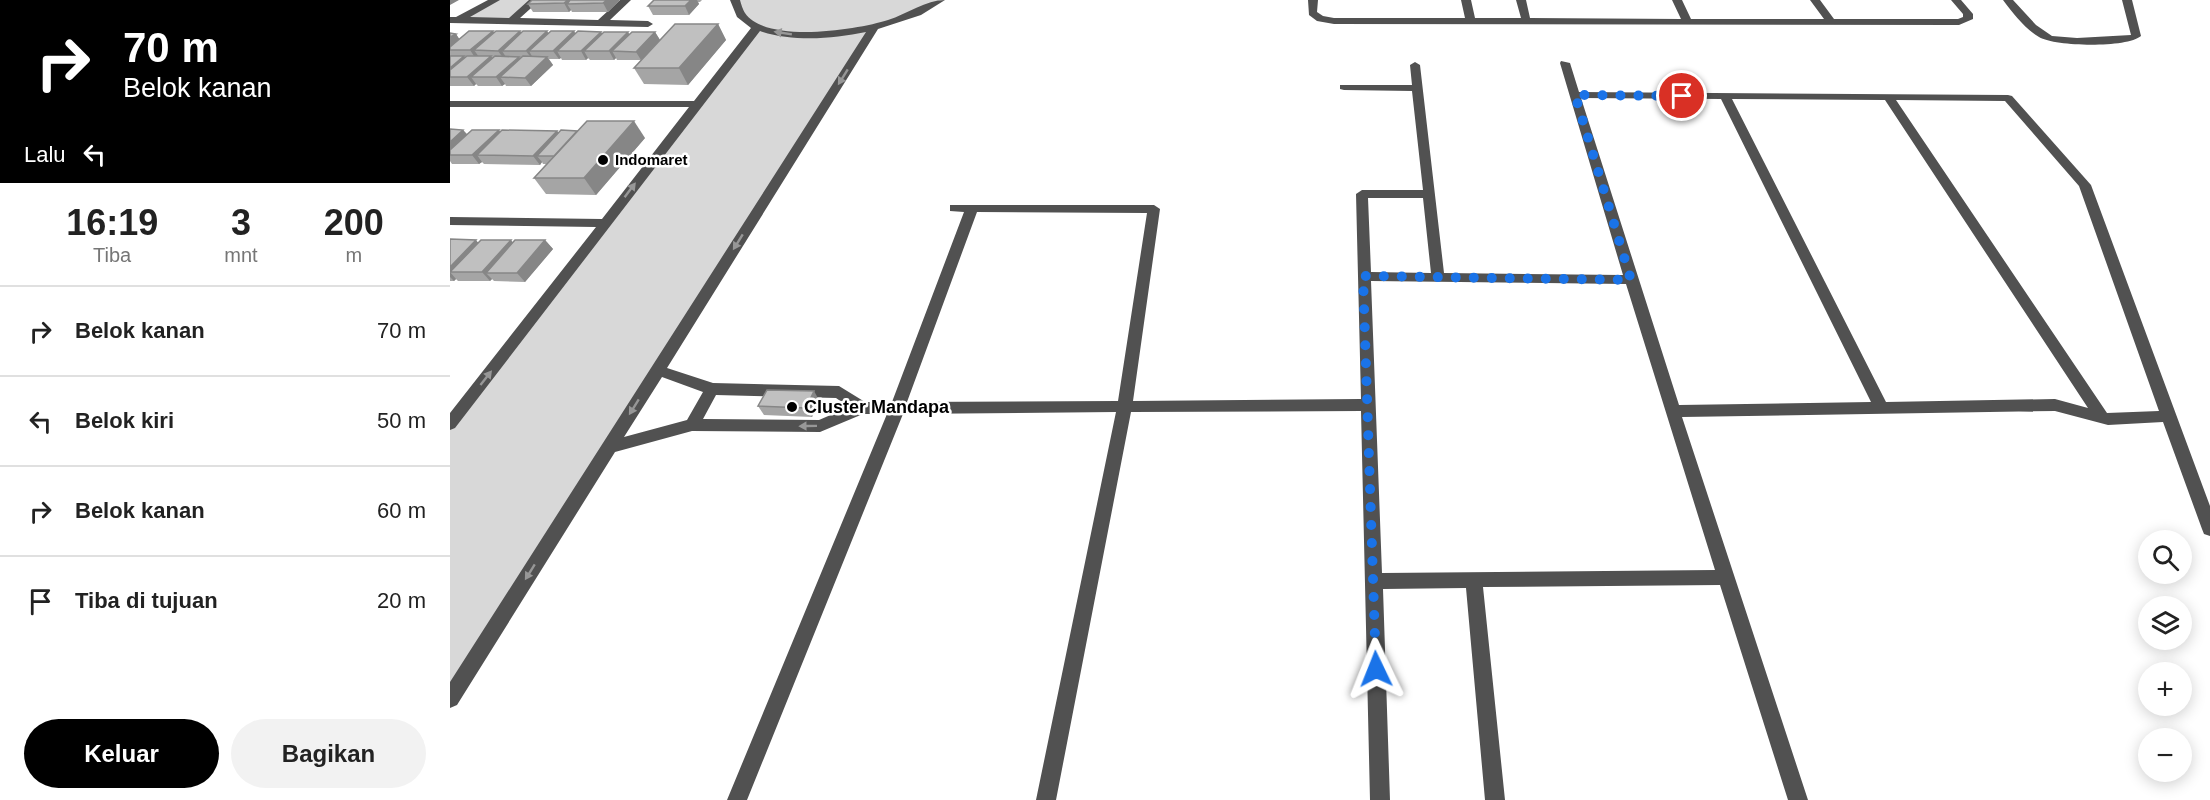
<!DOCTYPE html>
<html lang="id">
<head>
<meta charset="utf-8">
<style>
	:root { --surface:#fff; --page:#f2f2f2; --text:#222; --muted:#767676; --line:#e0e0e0; --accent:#000 }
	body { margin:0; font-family:Arial,sans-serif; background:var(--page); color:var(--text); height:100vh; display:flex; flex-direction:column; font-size:22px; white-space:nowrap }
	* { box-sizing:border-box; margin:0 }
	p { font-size:20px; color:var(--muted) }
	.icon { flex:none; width:33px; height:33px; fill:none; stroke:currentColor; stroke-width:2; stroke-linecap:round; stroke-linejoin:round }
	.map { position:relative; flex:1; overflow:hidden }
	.details { display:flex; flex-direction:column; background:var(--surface); width:450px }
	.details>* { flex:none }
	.banner { background:#000; color:#fff; overflow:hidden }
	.buttons { position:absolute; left:1688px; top:530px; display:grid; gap:12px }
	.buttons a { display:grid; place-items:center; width:54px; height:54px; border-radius:50%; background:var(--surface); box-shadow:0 3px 15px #0003; font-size:30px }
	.pin { position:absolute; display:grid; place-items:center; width:51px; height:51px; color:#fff; margin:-26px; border:3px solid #fff; border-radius:50%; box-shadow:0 2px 6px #0007 }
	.me { position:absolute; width:66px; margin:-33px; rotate:358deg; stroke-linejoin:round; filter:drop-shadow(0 0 4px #0008) }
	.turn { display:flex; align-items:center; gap:21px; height:126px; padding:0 24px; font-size:27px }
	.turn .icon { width:78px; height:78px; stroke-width:2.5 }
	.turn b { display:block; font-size:42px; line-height:51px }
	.then { display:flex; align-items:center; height:57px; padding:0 24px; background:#0003; gap:12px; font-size:22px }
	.eta { display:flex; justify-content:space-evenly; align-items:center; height:102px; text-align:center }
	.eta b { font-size:36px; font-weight:700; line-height:42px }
	.button { display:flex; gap:12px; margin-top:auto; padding:12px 24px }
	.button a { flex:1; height:69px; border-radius:36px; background:var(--accent); color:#fff; font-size:24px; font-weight:700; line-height:69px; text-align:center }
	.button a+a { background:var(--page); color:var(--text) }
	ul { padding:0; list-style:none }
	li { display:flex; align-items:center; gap:18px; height:90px; padding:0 24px; border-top:2px solid var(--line) }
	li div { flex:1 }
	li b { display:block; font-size:22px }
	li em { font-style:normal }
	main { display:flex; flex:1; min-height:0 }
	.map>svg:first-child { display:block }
	.green { fill:#d8d8d8 }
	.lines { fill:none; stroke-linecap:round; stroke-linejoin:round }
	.minor { fill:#515151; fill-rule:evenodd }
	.wall { fill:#a5a5a5 }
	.shaded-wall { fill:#868686 }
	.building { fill:#c0c0c0; stroke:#868686; stroke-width:1.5 }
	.oneway { fill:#979797 }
	.route { stroke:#1a73e8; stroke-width:10; stroke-dasharray:0 18 }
	.poi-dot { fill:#000; stroke:#fff; stroke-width:2 }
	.labels { text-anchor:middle; stroke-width:5; stroke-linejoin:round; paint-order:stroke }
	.far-poi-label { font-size:15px; font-weight:bold; fill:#000; stroke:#fff; text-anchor:start }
	.poi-label { font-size:18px; font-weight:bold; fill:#000; stroke:#fff; text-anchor:start }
</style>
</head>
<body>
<main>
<section class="details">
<div class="banner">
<div class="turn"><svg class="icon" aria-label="right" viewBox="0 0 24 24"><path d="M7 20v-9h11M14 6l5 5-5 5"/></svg><div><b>70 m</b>Belok kanan</div></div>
<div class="then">Lalu<svg class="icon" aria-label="left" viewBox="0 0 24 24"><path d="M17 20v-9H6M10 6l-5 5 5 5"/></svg></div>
</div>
<div class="eta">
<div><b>16:19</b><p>Tiba</p></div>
<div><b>3</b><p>mnt</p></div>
<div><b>200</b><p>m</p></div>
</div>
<ul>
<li><svg class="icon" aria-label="right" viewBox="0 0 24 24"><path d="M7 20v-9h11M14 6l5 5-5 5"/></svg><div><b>Belok kanan</b></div><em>70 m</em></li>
<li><svg class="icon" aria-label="left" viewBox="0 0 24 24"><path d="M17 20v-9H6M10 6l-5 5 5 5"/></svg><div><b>Belok kiri</b></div><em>50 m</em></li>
<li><svg class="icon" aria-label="right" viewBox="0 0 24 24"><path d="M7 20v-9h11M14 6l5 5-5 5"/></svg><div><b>Belok kanan</b></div><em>60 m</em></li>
<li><svg class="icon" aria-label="arrive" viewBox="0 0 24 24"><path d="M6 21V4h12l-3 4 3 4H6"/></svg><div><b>Tiba di tujuan</b></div><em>20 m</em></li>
</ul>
<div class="button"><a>Keluar</a><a>Bagikan</a></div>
</section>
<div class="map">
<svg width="1760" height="800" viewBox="0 0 1760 800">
	<rect width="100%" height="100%" fill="#fff"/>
	<g class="green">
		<path d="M45,0H86L62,21H6Z"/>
		<path d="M285,0H490L424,28L0,699V424L307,27L296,20Z"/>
	</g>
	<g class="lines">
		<g class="minor">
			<path d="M38,0H50L20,17L59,18L79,0H90L70,18L148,20L170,0H181L160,20L198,21L203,24L198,27L0,23V17H6Z"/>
			<path d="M280,0H290C291,4 293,10 295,13C316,44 407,30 438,20C457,14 476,0 495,0L471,15L428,29L217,368L263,383L389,386L415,402H442L514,212L500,211V205H704L710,209L683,401L911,399L906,194L912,190H973L962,91L894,90L890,89V85H962L960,65L965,62L970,65L994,273L1173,275L1110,63L1111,61L1120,63L1129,92L1558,95L1562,96L1641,185L1760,506V536L1754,534L1752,529L1713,422L1658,425L1605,411L1232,417L1358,800H1338L1270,585L1033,587L1055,800H1035L1016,588L933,589L940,800H920L911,411L681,412L606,800H586L666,412L453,414L297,800H277L437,414H413L370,432L242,431L165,452L7,705L0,708V682L416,32C382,39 343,42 310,31L5,428L0,430V413L146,227L0,225V217L152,219L239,107H0V101H244L301,28L287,17ZM1131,98L1271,99L1421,402L1229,405ZM1282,99L1435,100L1638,408L1605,399L1436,402ZM1446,100L1555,101L1629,186L1709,411L1657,413ZM918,198H973L981,273L921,272ZM527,212L697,213L668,401L457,402ZM921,281L1176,284L1265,570L932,573ZM212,377L253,392L237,420L174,437ZM266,395L386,398L399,407L369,420L253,419Z"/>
			<path d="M858,0H868L867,12L873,16L884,18H1015L1011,0H1021L1025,18H1071L1066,0H1076L1080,18L1231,19L1222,0H1232L1241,19H1374L1360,0H1370L1384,19H1508L1513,17V14L1501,0H1511L1523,14V19L1509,25L884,24L867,21L859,15Z"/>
			<path d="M1553,0H1563L1586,25L1602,36L1627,38L1681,35L1672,0H1682L1691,36C1677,48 1606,47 1589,37C1575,29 1563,13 1553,0Z"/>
		</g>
	</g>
	<g class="wall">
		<path d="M82,0H169V1L158,12H122L121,10L119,12H83L78,4Z"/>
		<path d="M204,0H252L250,2H248L249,4L239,15H203L198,6Z"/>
		<path d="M268,24L276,40L238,85L194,84L184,68L191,60H167L166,58L164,60H140L138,58L136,60H112L111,58L109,59H99L103,65L81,86H56L55,84L52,86H28L26,84L24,86H0V33L6,34L9,39L43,31L44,33L70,31L72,33H98L124,31L125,34L151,32L152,34H179L205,32L210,40Z"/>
		<path d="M0,129L13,130L17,134L50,132L107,131L109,133L195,138L146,195L96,194L84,178L96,164H93L92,162L90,165L34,164L32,162L29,164H2L0,161Z"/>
		<path d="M0,239L28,242H63L95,240L103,249L75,282L44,281L42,279L40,281H8L6,279L4,281H0Z"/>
		<path d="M369,400L362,417L314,415L308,406Z"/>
	</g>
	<g class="shaded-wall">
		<path d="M0,0H9L0,5Z"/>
		<path d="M118,0H130L117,4L121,10L119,12L114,3Z"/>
		<path d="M157,0H169V1L158,12L153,3Z"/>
		<path d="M241,0H247L249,4L239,15L235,6Z"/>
		<path d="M268,24L276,40L238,85L229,68Z"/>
		<path d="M43,31L49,39L24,50L29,57L26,59L20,50Z"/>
		<path d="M70,31L76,39L52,51L56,57L54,59L48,51Z"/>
		<path d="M97,31L103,40L79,51L83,58L82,59L76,51Z"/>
		<path d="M124,31L129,40L107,51L111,58L109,59L103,51Z"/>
		<path d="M151,32L156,40L134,51L138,58L136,60L131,51Z"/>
		<path d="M178,32L183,40L162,51L166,58L164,60L159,51Z"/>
		<path d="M205,32L210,40L191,60L186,52Z"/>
		<path d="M6,34L12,43L0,49V37Z"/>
		<path d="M14,56L20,65L0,77V68Z"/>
		<path d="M41,56L47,65L21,77L26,84L24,86L17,77Z"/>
		<path d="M69,57L75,65L50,77L55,84L52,86L46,77Z"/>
		<path d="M97,57L103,65L81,86L75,78Z"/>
		<path d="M184,121L195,138L146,195L134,178Z"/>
		<path d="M13,130L20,138L0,155V142Z"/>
		<path d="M49,130L55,139L27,155L32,162L29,164L22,155Z"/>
		<path d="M107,131L113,139L87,156L92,162L90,165L83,156Z"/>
		<path d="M26,240L33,249L0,272L6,279L4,281L0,277V267Z"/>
		<path d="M61,240L68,249L36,273L42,279L40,281L32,272Z"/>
		<path d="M95,240L103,249L75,282L67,273Z"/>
		<path d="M364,391L369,400L362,417L356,408Z"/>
	</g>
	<g class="building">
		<path d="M82,0H118L114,3L78,4Z"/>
		<path d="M120,0H157L153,3L117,4Z"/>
		<path d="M204,0H241L235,6H198Z"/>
		<path d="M225,24H268L229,68H184Z"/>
		<path d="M19,31H43L20,50H0V47Z"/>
		<path d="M46,31H70L48,51L24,50Z"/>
		<path d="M73,31H97L76,51H52Z"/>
		<path d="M101,31H124L103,51H79Z"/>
		<path d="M128,31L151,32L131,51H107Z"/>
		<path d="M154,32H178L159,51H134Z"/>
		<path d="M182,32H205L186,52L162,51Z"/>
		<path d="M0,33L6,34L0,37Z"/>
		<path d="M0,56H14L0,68Z"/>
		<path d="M17,56H41L17,77H0V70Z"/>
		<path d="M45,56L69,57L46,77H21Z"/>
		<path d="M73,56L97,57L75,78L50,77Z"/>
		<path d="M137,121H184L134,178H84Z"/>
		<path d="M0,129L13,130L0,142Z"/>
		<path d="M22,130H49L22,155H0V150Z"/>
		<path d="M52,130L107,131L83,156L27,155Z"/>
		<path d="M111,130L127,131L104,156H87Z"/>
		<path d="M0,239L26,240L0,267Z"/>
		<path d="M31,240H61L32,272H0Z"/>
		<path d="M65,240H95L67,273H36Z"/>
		<path d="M317,390L364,391L356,408L308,406Z"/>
	</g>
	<defs><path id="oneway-solid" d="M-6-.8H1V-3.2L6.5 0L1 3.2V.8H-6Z" transform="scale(1.5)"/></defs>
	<g class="oneway">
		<use href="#oneway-solid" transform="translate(333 33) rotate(-171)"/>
		<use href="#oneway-solid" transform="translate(393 77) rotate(122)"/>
		<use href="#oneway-solid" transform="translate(180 190) rotate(-53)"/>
		<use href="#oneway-solid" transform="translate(288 242) rotate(122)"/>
		<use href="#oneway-solid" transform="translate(36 378) rotate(-52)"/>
		<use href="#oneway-solid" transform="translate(184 407) rotate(122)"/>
		<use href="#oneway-solid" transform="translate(358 426) rotate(179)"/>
		<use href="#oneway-solid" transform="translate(80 572) rotate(122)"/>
	</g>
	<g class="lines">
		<path class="route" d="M926,669L913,276L1181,280L1125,95L1232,96"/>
	</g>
	<g class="poi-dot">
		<circle cx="153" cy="160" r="6"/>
		<circle cx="342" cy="407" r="6"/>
	</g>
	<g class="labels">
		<g class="far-poi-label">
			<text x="165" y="165">Indomaret</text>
		</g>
		<g class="poi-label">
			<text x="354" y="413">Cluster Mandapa</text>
		</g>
	</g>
</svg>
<div class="buttons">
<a><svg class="icon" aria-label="search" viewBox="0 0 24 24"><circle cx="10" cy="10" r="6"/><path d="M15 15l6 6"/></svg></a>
<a><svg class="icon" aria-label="layers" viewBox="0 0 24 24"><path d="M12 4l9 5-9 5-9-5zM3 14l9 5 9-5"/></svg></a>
<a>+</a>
<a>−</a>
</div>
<div class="pin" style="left:1232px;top:96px;background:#d93025"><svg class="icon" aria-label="arrive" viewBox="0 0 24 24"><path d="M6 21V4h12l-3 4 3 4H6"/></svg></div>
<svg class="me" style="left:926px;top:669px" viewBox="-20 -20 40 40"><path d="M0-17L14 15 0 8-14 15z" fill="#1a73e8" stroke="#fff" stroke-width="4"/></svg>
</div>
</main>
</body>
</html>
